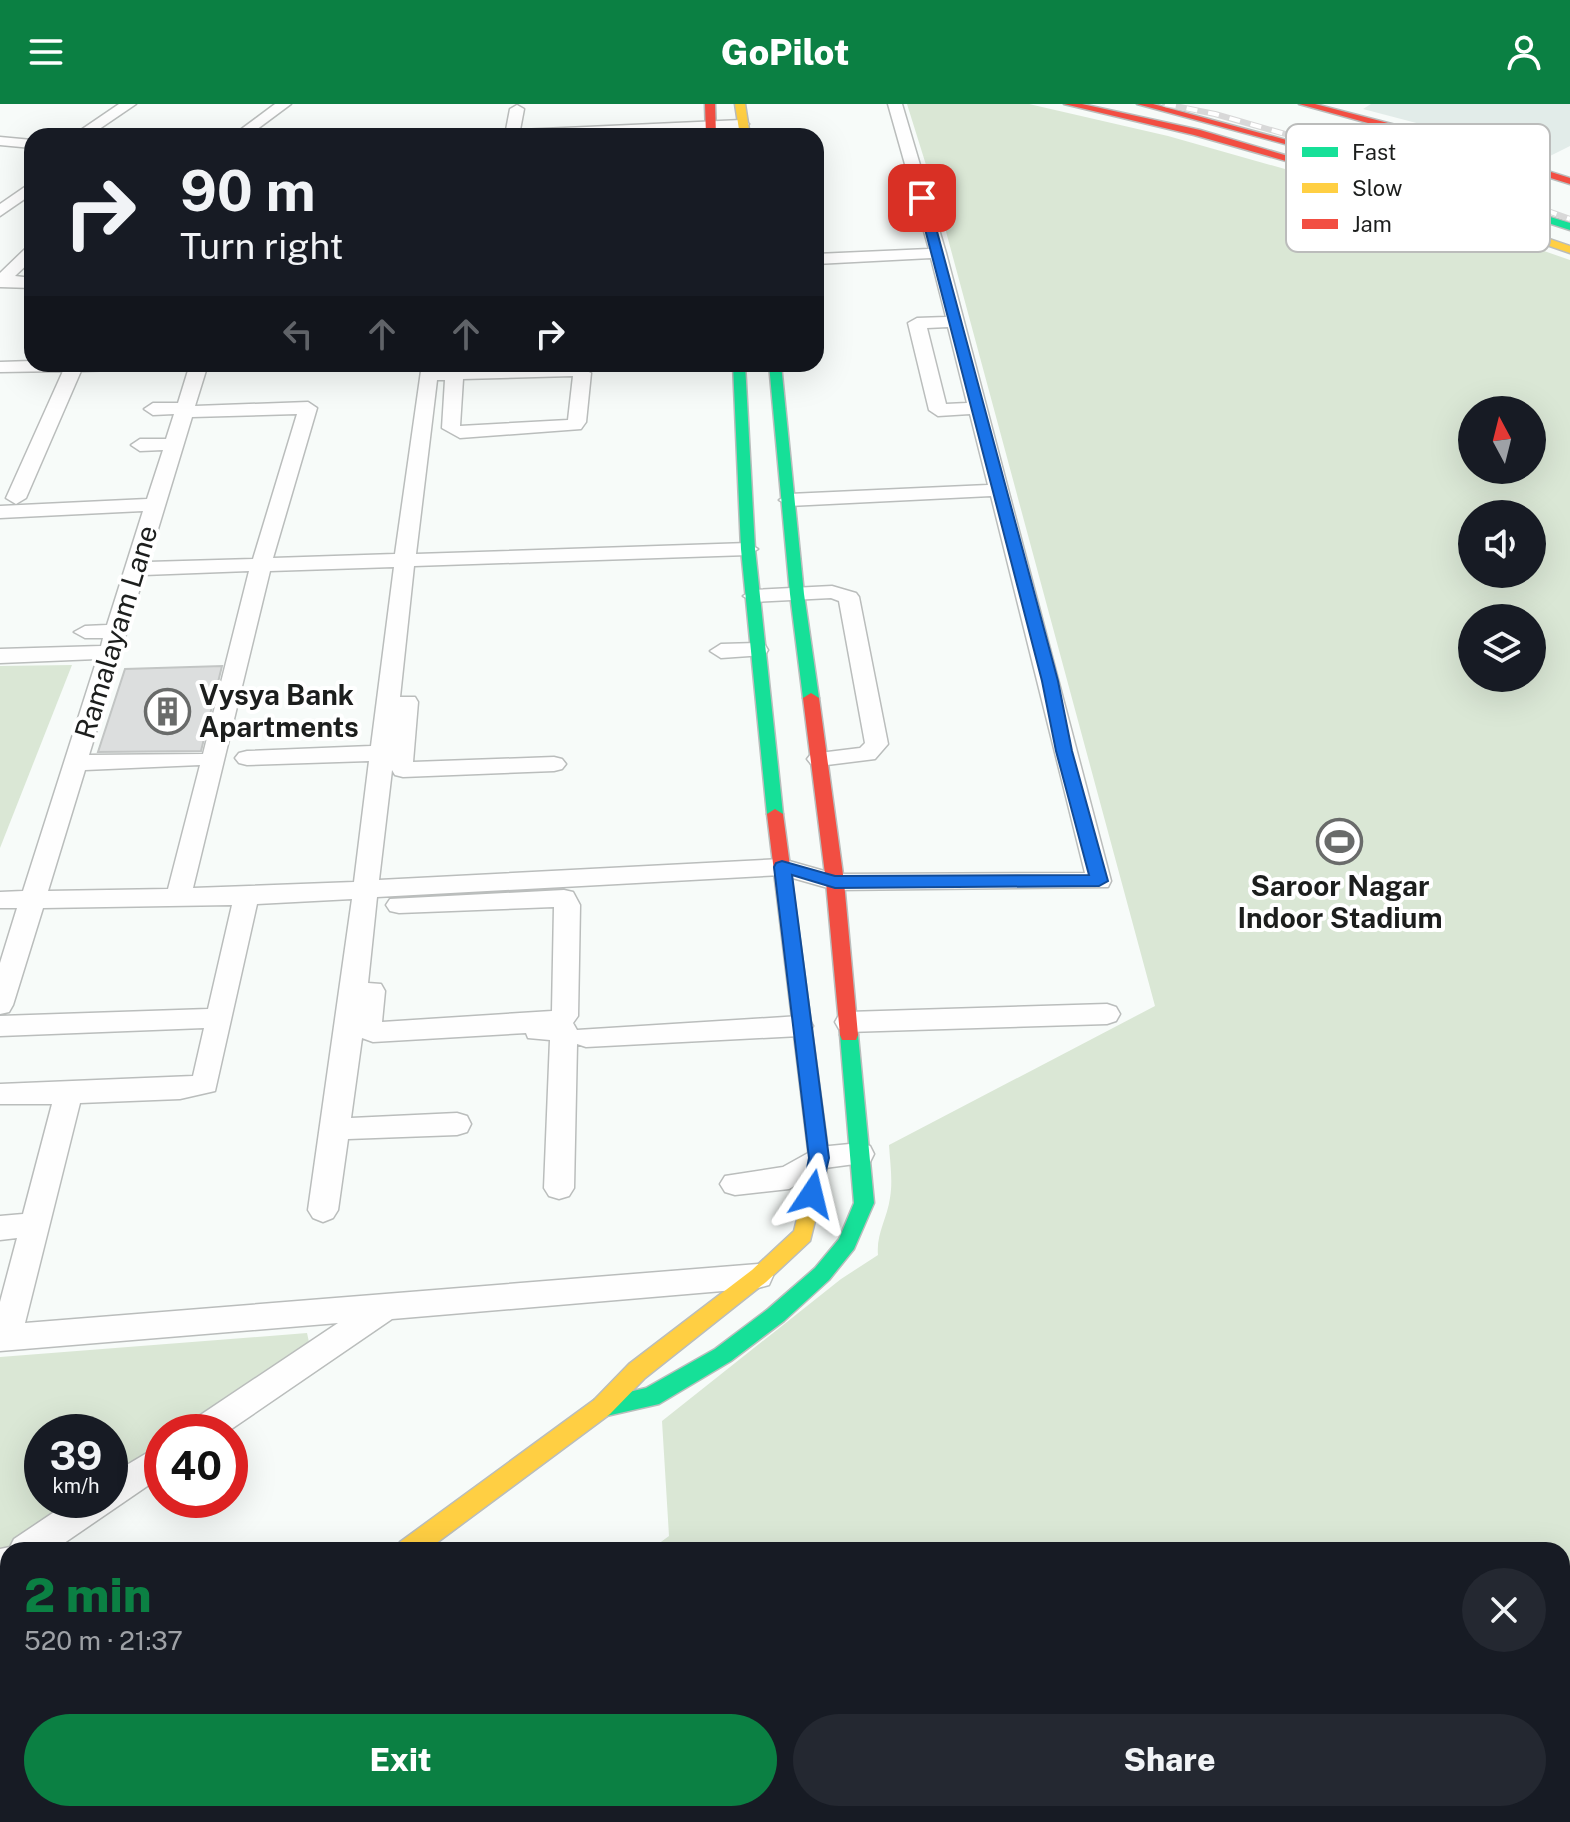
<!DOCTYPE html>
<html lang="en">
<head>
<meta charset="utf-8">
<style>
	:root { --surface:#171b24; --page:#242831; --text:#f1f3f6; --muted:#9ea1a6; --accent:#0b8043 }
	body { margin:0; font-family:"Public Sans",sans-serif; background:var(--page); color:var(--text); height:100vh; display:flex; flex-direction:column; font-size:30px; white-space:nowrap }
	* { box-sizing:border-box; margin:0 }
	p { font-size:26px; color:var(--muted) }
	.icon { flex:none; width:44px; height:44px; fill:none; stroke:currentColor; stroke-width:2; stroke-linecap:round; stroke-linejoin:round }
	.map { position:relative; flex:1; overflow:hidden }
	.panel { position:absolute; left:0px; top:1438px; width:1570px; height:280px; display:flex; flex-direction:column; background:var(--surface); border-radius:24px 24px 0 0; box-shadow:0 8px 32px #0002 }
	.panel>* { flex:none }
	.hud { position:absolute; left:24px; top:24px; width:800px; height:244px; border-radius:24px; box-shadow:0 8px 32px #0002; background:#171b24; color:var(--text); overflow:hidden }
	.needle { width:52px; rotate:353deg }
	.tools { position:absolute; left:1458px; top:292px; display:grid; gap:16px }
	.tools a { display:grid; place-items:center; width:88px; height:88px; border-radius:50%; background:var(--surface); box-shadow:0 8px 32px #0002; font-size:40px }
	.speed { position:absolute; left:24px; top:1310px; display:flex; gap:16px; font-size:40px; font-weight:700; text-align:center }
	.speed>* { display:grid; place-content:center; width:104px; height:104px; border-radius:50%; background:var(--surface); box-shadow:0 8px 32px #0002; line-height:1 }
	.speed small { font-size:20px; font-weight:400 }
	.speed .limit { border:12px solid #d22; background:#fff; color:#111 }
	.pin { position:absolute; display:grid; place-items:center; width:68px; height:68px; color:#fff; margin:-34px; border-radius:16px; box-shadow:0 4px 12px #0006 }
	.me { position:absolute; width:88px; margin:-44px; rotate:10deg; stroke-linejoin:round; filter:drop-shadow(0 0 6px #0008) }
	.turn { display:flex; align-items:center; gap:28px; height:168px; padding:0 24px; font-size:36px }
	.turn .icon { width:104px; height:104px; stroke-width:2.5 }
	.turn b { display:block; font-size:56px; line-height:68px }
	.lanes { display:flex; align-items:center; height:76px; padding:0 24px; background:#0003; justify-content:center; gap:40px; direction:ltr }
	.lanes .off { opacity:.35 }
	.round { display:grid; place-items:center; flex:none; width:84px; height:84px; border-radius:42px; background:var(--page) }
	.overview { display:flex; align-items:center; justify-content:space-between; height:136px; padding:0 24px }
	h1 { font-size:48px; font-weight:800; line-height:60px; color:var(--accent) }
	.primary-button { display:flex; gap:16px; margin-top:auto; padding:16px 24px }
	.primary-button a { flex:1; height:92px; border-radius:48px; background:var(--accent); color:#fff; font-size:32px; font-weight:800; line-height:92px; text-align:center }
	.primary-button a+a { background:var(--page); color:var(--text) }
	header { display:flex; justify-content:space-between; align-items:center; height:104px; padding:0 24px; background:var(--accent); color:#fff; font-size:36px; font-weight:800 }
	.map>svg:first-child { display:block }
	.built { fill:#e2ece9 }
	.green { fill:#dae7d5; fill-rule:evenodd }
	.building { fill:#dcdede; stroke:#c2c5c4; stroke-width:2 }
	.lines { fill:none; stroke-linecap:round; stroke-linejoin:round }
	.street-casing { stroke:#babdbc; stroke-width:3 }
	.fast-casing { stroke:#babdbc; stroke-width:3 }
	.slow-casing { stroke:#babdbc; stroke-width:3 }
	.jam-casing { stroke:#babdbc; stroke-width:3 }
	.street { fill:#fefefe; fill-rule:evenodd }
	.fast { fill:#16e098; fill-rule:evenodd }
	.slow { fill:#ffcf43; fill-rule:evenodd }
	.jam { fill:#f24e42; fill-rule:evenodd }
	.rail-casing { stroke:#d8d8d8; stroke-width:6 }
	.rail { stroke:#fff; stroke-width:4; stroke-dasharray:11; stroke-linecap:butt }
	.route { fill:#1a73e8; stroke:#114b97; stroke-width:2 }
	.labels { text-anchor:middle; stroke-width:8; stroke-linejoin:round; paint-order:stroke }
	.street-label { font-size:28px; fill:#1c1e1d; stroke:#fff }
	.poi-label { font-size:28px; font-weight:bold; fill:#1c1e1d; stroke:#fff; text-anchor:start }
	.key { fill:#fff; stroke:#bbbcbb; stroke-width:2 }
	.key-label { font-size:22px; fill:#1c1e1d }
</style>
</head>
<body>
<header><svg class="icon" aria-label="menu" viewBox="0 0 24 24"><path d="M4 6h16M4 12h16M4 18h16"/></svg>GoPilot<svg class="icon" aria-label="person" viewBox="0 0 24 24"><circle cx="12" cy="8" r="4"/><path d="M4 21q1-7 8-7t8 7"/></svg></header>
<div class="map">
<svg width="1570" height="1718" viewBox="0 0 1570 1718">
	<rect width="100%" height="100%" fill="#f7fbf9"/>
	<path class="built" d="M1371,0H1570V42L1540,57L1447,27L1363,5Z"/>
	<g class="green">
		<path d="M907,0H1029L1168,32L1405,99L1570,156V1718H597L592,1710H1562V1446H650L669,1432L662,1317L841,1175L878,1151C876,1130 887,1115 890,1094C893,1077 890,1058 889,1041L1155,902L941,109ZM1472,306H1532V366H1472ZM1472,410H1532V470H1472ZM1472,514H1532V574H1472Z"/>
		<path d="M72,561L0,744V562Z"/>
		<path d="M307,1229L311,1247L186,1328H162V1344L110,1378V1328H42V1396H82L0,1449V1253Z"/>
	</g>
	<path class="building" d="M222,562L201,647L98,648L125,565Z"/>
	<g class="lines">
		<defs>
			<g id="street">
				<path d="M119,0H136L89,32H72Z"/>
				<path d="M275,0H291L248,32H232Z"/>
				<path d="M888,0H902L946,149L1111,777L1108,783L835,786L782,771L377,793L368,879L381,880L385,887L382,918L552,907L554,803L399,809L390,807L386,801L390,795L564,786L573,788L580,801L578,912L573,919L577,926L800,912L809,915L813,922L809,929L800,932L586,943L577,940L574,1084L569,1092L559,1095L549,1092L544,1084L550,936L528,934L526,929L373,938L362,934L351,1014L457,1009L467,1012L471,1020L467,1028L457,1031L348,1035L338,1106L333,1114L323,1118L313,1114L308,1106L352,795L257,800L215,987L180,995L80,999L25,1219L758,1160L769,1163L773,1172L769,1181L758,1184L392,1215L227,1328H185L190,1318L338,1219L0,1247V1198L17,1134L0,1136V1112L23,1110L52,1000H0V980L193,972L204,924L0,932V912L208,905L232,801L43,804L13,901L9,908L0,910V859L17,804H0V788L23,787L97,555L0,559V545L101,542L103,534H85L74,528L85,522L107,521L143,407L0,414V402L147,395L163,346L140,347L131,341L140,335H166L174,310L153,311L144,305L153,299H178L190,260H208L195,302L308,298L317,304L273,454L395,450L422,260H440L439,265L575,262L591,269L586,318L581,325L460,334L442,324L445,276H437L416,450L748,439L758,445L748,451L414,462L400,593H415L418,598L413,658L554,653L562,655L566,660L562,665L554,667L403,673L395,671L392,666L379,776L782,755L835,770L1085,769L991,392L789,402L779,396L789,390L988,381L970,310L938,312L929,306L908,219L917,214L946,213L931,154L816,160V150L929,145ZM948,223L967,299L946,300L927,224ZM573,272L568,316L460,322L463,275ZM297,310L253,455L148,458L192,313ZM394,463L371,642L247,647L239,649L235,654L239,659L247,661L369,657L354,778L193,784L270,467ZM249,467L203,650L89,651L144,471ZM200,661L168,785L48,787L85,666Z"/>
				<path d="M517,1L524,5L520,26L742,16L749,20L742,24L576,32H474L481,28L506,26L510,5Z"/>
				<path d="M0,33L32,36V44L0,41Z"/>
				<path d="M32,78V90L0,112V100Z"/>
				<path d="M32,142V156L15,172L32,174V184L0,183V169L26,144Z"/>
				<path d="M32,257V260H170L161,265L81,267L26,394L16,400L6,394L63,267L0,268V258Z"/>
				<path d="M832,482L856,489L859,493L888,640L875,655L819,662L811,660L807,655L811,650L860,644L865,639L839,497L831,494L753,498L743,492L753,486Z"/>
				<path d="M757,539L765,541L768,546L765,551L721,554L710,547L721,540Z"/>
				<path d="M1107,900L1116,903L1120,910L1116,917L1107,920L848,928L839,925L835,918L839,911L848,908Z"/>
				<path d="M860,1039L870,1042L874,1050L870,1058L825,1064L789,1085L735,1091L725,1088L720,1080L725,1072L783,1063L819,1043Z"/>
				<path d="M162,1340V1372L54,1446H8V1477L0,1480V1445L10,1443L14,1435L72,1396H110V1371Z"/>
				<path d="M499,1710H544L541,1718H496Z"/>
			</g>
			<g id="fast">
				<path d="M1392,65L1570,119V126L1392,69Z"/>
				<path d="M733,260H745L755,445L783,710L775,715L767,710L741,445Z"/>
				<path d="M769,260H781L804,490L819,594L811,599L803,594L790,490Z"/>
				<path d="M849,924L856,926L858,931L874,1099L854,1145L829,1176L784,1217L731,1257L659,1300L602,1313L594,1310L591,1303L594,1296L646,1284L715,1245L768,1205L815,1164L839,1135L854,1099L840,931L842,926Z"/>
			</g>
			<g id="slow">
				<path d="M735,0H745L750,32H740Z"/>
				<path d="M1374,78H1382L1570,142V149L1374,82Z"/>
				<path d="M811,1085L818,1087L821,1093L810,1137L766,1178L645,1274L610,1310L427,1446H396L400,1438L594,1296L629,1260L752,1166L794,1127L804,1087Z"/>
				<path d="M42,1710H77L74,1718H39Z"/>
			</g>
			<g id="jam">
				<path d="M705,0H715L716,32H706Z"/>
				<path d="M1064,0H1082L1200,26L1383,80L1374,82L1194,31Z"/>
				<path d="M1137,0H1153L1401,67L1392,69Z"/>
				<path d="M1299,0H1315L1434,31L1570,74V80L1426,35Z"/>
				<path d="M811,589L819,594L844,778L858,931L856,936H842L840,931L826,778L803,594Z"/>
				<path d="M775,705L783,710L829,1054L821,1093L818,1099L811,1101L804,1099L801,1093L809,1054L767,710Z"/>
			</g>
		</defs>
		<use href="#street" class="street-casing"/>
		<use href="#fast" class="fast-casing"/>
		<use href="#slow" class="slow-casing"/>
		<use href="#jam" class="jam-casing"/>
		<use href="#street" class="street"/>
		<use href="#fast" class="fast"/>
		<use href="#slow" class="slow"/>
		<use href="#jam" class="jam"/>
		<defs>
			<path id="rail" d="M1165,0L1215,10L1520,97L1570,115"/>
		</defs>
		<use href="#rail" class="rail-casing"/>
		<use href="#rail" class="rail"/>
	</g>
	<path class="route" d="M922,91L928,94L1058,577L1072,647L1108,777L1099,782L835,784L792,771L829,1054L819,1096H805L802,1090L809,1054L774,763L776,759L782,757L835,772L1089,771L1056,647L1042,577L917,94Z"/>
	<defs>
		<symbol id="building-ring" viewBox="-11 -11 22 22"><circle r="9.5" fill="#fff" stroke="#696b6a" stroke-width="1.5"/><path d="M-4-6H4V6H1V3H-1V6H-4ZM-2.5-4.3h1.7v1.8h-1.7ZM.8-4.3h1.7v1.8H.8ZM-2.5-1h1.7V.8h-1.7ZM.8-1h1.7V.8H.8Z" fill="#696b6a"/></symbol>
		<symbol id="stadium-ring" viewBox="-11 -11 22 22"><circle r="9.5" fill="#fff" stroke="#696b6a" stroke-width="1.5"/><path d="M0-5a6.5 5 0 1 0 0 10a6.5 5 0 1 0 0-10ZM-3.5-1.8h7v3.6h-7Z" fill="#696b6a"/></symbol>
	</defs>
	<g fill-rule="evenodd">
		<use href="#building-ring" x="142" y="582" width="51" height="51"/>
		<use href="#stadium-ring" x="1314" y="712" width="51" height="51"/>
	</g>
	<g class="labels">
		<g class="street-label">
			<text transform="translate(116 528) rotate(-73)" y="10">Ramalayam Lane</text>
		</g>
		<g class="poi-label">
			<text x="199" y="601">Vysya Bank<tspan x="199" dy="32">Apartments</tspan></text>
			<text x="1340" y="792" text-anchor="middle">Saroor Nagar<tspan x="1340" dy="32">Indoor Stadium</tspan></text>
		</g>
	</g>
	<rect x="1286" y="20" width="264" height="128" rx="12" class="key"/>
	<rect x="1302" y="43" width="36" height="10" fill="#16e098"/>
	<rect x="1302" y="79" width="36" height="10" fill="#ffcf43"/>
	<rect x="1302" y="115" width="36" height="10" fill="#f24e42"/>
	<g class="key-label">
		<text x="1352" y="56">Fast</text>
		<text x="1352" y="92">Slow</text>
		<text x="1352" y="128">Jam</text>
	</g>
</svg>
<div class="tools">
<a><svg class="needle" viewBox="-14 -14 28 28"><path d="M0-13l5 13h-10z" fill="#e53935"/><path d="M0 13l5-13h-10z" fill="#9ea1a6"/></svg></a>
<a><svg class="icon" aria-label="sound" viewBox="0 0 24 24"><path d="M4 9h4l5-4v14l-5-4H4zM17 9q2 3 0 6"/></svg></a>
<a><svg class="icon" aria-label="layers" viewBox="0 0 24 24"><path d="M12 4l9 5-9 5-9-5zM3 14l9 5 9-5"/></svg></a>
</div>
<div class="speed"><div>39<small>km/h</small></div><div class="limit">40</div></div>
<div class="pin" style="left:922px;top:94px;background:#d93025"><svg class="icon" aria-label="arrive" viewBox="0 0 24 24"><path d="M6 21V4h12l-3 4 3 4H6"/></svg></div>
<svg class="me" style="left:812px;top:1090px" viewBox="-20 -20 40 40"><path d="M0-17L14 15 0 8-14 15z" fill="#1a73e8" stroke="#fff" stroke-width="4"/></svg>
<div class="hud">
<div class="turn"><svg class="icon" aria-label="right" viewBox="0 0 24 24"><path d="M7 20v-9h11M14 6l5 5-5 5"/></svg><div><b>90 m</b>Turn right</div></div>
<div class="lanes"><svg class="icon off" aria-label="left" viewBox="0 0 24 24"><path d="M17 20v-9H6M10 6l-5 5 5 5"/></svg><svg class="icon off" aria-label="ahead" viewBox="0 0 24 24"><path d="M12 20V5M6 11l6-6 6 6"/></svg><svg class="icon off" aria-label="ahead" viewBox="0 0 24 24"><path d="M12 20V5M6 11l6-6 6 6"/></svg><svg class="icon" aria-label="right" viewBox="0 0 24 24"><path d="M7 20v-9h11M14 6l5 5-5 5"/></svg></div>
</div>
<section class="panel">
<div class="overview"><div><h1>2 min</h1><p>520 m · 21:37</p></div><a class="round"><svg class="icon" aria-label="close" viewBox="0 0 24 24"><path d="M6 6l12 12M18 6L6 18"/></svg></a></div>
<div class="primary-button"><a>Exit</a><a>Share</a></div>
</section>
</div>
</body>
</html>
